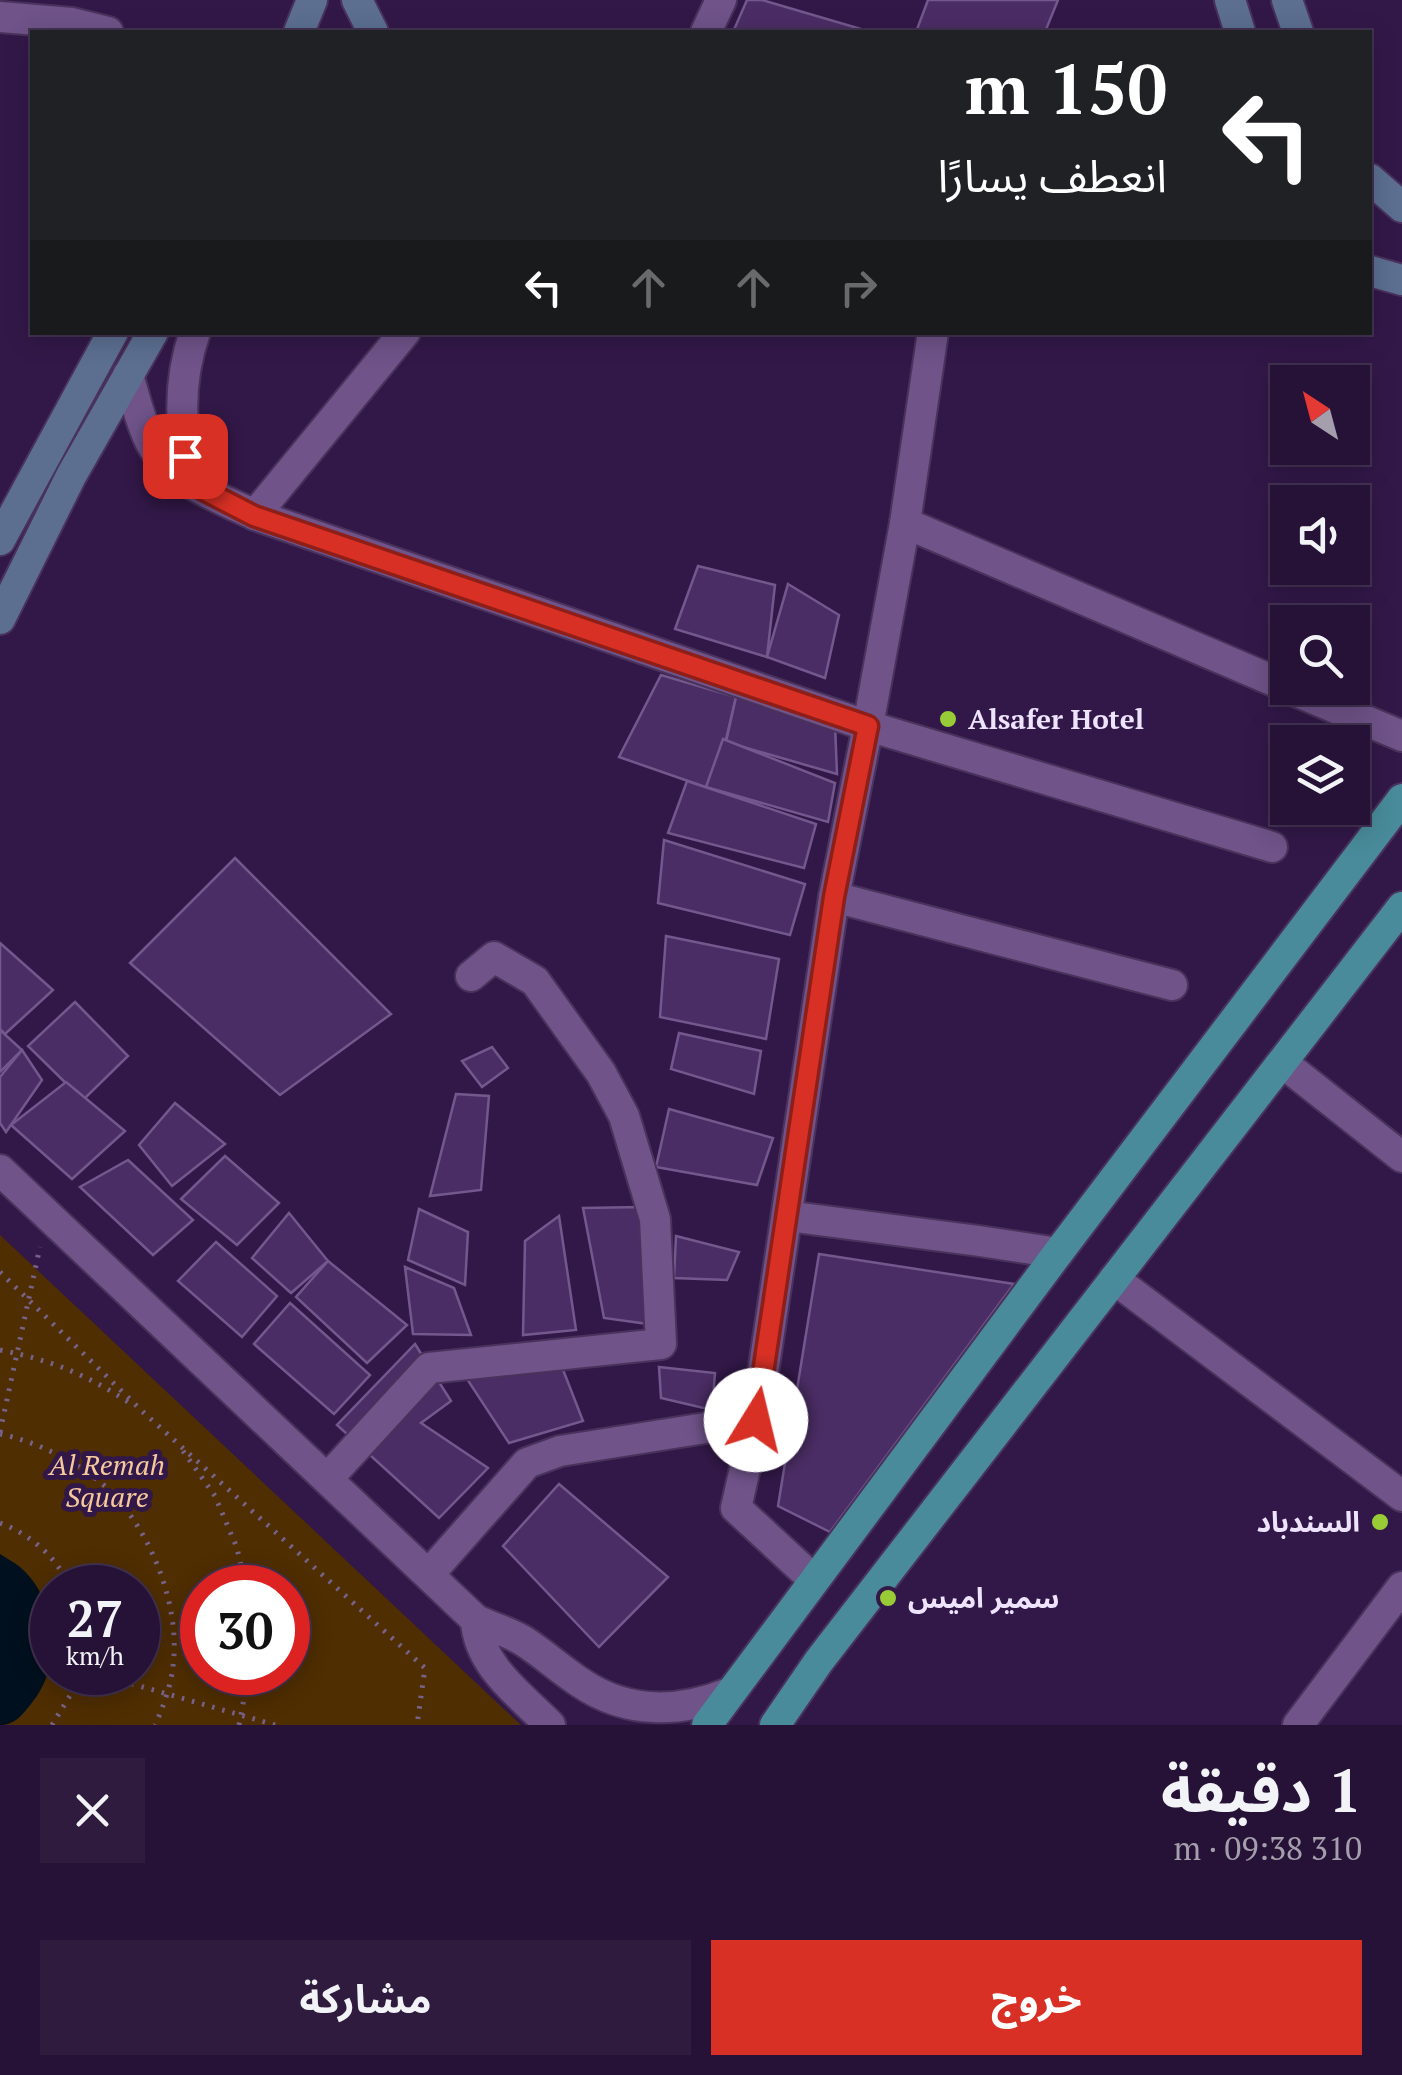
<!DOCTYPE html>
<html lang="ar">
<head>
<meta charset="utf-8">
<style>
	:root { --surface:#261236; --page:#2e1b3e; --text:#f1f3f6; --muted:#a49ead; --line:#423251; --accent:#d93025 }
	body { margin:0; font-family:"PT Serif","Noto Sans Arabic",serif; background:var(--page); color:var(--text); direction:rtl; height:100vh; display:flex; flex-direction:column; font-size:38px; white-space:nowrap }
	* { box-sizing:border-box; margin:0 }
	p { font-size:32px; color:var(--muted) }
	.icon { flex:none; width:55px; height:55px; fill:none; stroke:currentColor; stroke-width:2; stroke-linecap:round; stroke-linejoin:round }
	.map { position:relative; height:1725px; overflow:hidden; direction:ltr }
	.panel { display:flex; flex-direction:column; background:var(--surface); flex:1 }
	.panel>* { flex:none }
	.guide { position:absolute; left:30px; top:30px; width:1342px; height:305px; border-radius:0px; box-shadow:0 5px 25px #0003,0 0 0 2px var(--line); direction:rtl; background:#202124; color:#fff; overflow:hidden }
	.needle { width:65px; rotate:324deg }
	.tools { position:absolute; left:1270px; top:365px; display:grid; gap:20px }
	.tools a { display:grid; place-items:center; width:100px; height:100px; border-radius:0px; background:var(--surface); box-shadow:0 5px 25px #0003,0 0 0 2px var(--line); font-size:50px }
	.speed { position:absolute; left:30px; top:1565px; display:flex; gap:20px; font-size:50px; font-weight:700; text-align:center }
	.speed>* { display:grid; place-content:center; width:130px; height:130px; border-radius:50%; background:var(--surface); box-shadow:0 5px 25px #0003,0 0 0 2px var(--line); line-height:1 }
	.speed small { font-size:25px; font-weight:400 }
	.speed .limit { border:15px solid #d22; background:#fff; color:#111 }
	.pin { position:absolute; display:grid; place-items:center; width:85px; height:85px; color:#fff; margin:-42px; border-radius:20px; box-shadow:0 5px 15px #0006 }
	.me { position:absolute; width:110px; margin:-55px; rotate:9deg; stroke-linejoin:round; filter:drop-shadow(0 0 8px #0008) }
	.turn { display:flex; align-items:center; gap:35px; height:210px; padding:0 40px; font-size:45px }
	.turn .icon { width:130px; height:130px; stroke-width:2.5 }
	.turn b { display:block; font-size:70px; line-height:85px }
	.lanes { display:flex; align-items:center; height:95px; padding:0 40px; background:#0003; justify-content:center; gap:50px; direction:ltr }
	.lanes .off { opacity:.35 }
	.round { display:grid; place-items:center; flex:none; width:105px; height:105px; border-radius:0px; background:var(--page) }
	.head { display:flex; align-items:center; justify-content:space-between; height:170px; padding:0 40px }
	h1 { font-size:60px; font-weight:700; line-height:75px }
	.button { display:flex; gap:20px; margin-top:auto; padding:20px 40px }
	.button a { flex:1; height:115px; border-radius:0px; background:var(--accent); color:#fff; font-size:40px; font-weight:700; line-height:115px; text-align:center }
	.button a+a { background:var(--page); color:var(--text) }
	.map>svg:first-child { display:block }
	.green { fill:#4f2e01; fill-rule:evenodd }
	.water { fill:#01101e }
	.building { fill:#4b2d65; stroke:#73588e; stroke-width:2.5 }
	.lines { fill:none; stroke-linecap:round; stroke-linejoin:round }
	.minor-casing { stroke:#49325b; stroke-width:34 }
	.secondary-casing { stroke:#49325b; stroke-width:34 }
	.primary-casing { stroke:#49325b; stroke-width:34 }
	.path { stroke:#77628a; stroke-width:5; stroke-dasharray:2.5 8; stroke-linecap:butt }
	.minor { stroke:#6f5389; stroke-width:30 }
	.secondary { stroke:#5c6f91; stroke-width:30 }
	.primary { stroke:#498b9a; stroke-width:30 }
	.route-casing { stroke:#8d1f18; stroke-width:25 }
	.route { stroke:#d93025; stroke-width:18 }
	.poi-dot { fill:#99cb36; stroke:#321848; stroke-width:4 }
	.labels { text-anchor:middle; stroke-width:10; stroke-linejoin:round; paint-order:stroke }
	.poi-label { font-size:28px; font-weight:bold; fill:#eee3fc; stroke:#321848; text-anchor:start }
	.park-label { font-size:28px; font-style:italic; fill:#f5c99d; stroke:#321848 }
</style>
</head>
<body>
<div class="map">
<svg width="1402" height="1725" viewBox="0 0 1402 1725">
	<rect width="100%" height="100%" fill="#321848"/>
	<path class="green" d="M0,1235L521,1725H0ZM52,1588H138V1672H52ZM202,1588H288V1672H202Z"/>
	<path class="water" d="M0,1554C6,1558 14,1562 20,1567C58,1600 64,1665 31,1704C22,1715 15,1725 0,1725Z"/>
	<g class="building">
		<path d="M747,0H762L871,32H733Z"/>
		<path d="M928,0H1058L1045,32H916Z"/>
		<path d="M698,566L775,585L767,657L675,629Z"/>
		<path d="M788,584L839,615L825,678L767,657Z"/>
		<path d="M661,675L736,697L714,790L619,757Z"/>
		<path d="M736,697L835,724L837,774L726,742Z"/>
		<path d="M723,739L835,783L828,822L706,787Z"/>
		<path d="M687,781L816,824L804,868L668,833Z"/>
		<path d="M664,840L805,884L790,935L658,903Z"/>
		<path d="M235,858L391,1014L280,1095L130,963Z"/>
		<path d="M666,936L779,959L766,1039L660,1017Z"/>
		<path d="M0,943L53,990L5,1034L0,1029Z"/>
		<path d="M75,1002L128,1056L83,1100L28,1046Z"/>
		<path d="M0,1030L22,1050L0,1072Z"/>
		<path d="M679,1033L761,1051L754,1094L671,1069Z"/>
		<path d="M492,1047L508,1068L482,1087L462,1061Z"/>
		<path d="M22,1050L42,1080L6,1132L0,1123V1077Z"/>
		<path d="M66,1082L125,1131L72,1179L11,1125Z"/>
		<path d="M456,1094L489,1096L481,1190L430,1196Z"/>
		<path d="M175,1103L225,1144L172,1186L139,1145Z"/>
		<path d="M669,1109L773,1138L757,1185L656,1167Z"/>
		<path d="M225,1156L279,1203L237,1245L181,1199Z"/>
		<path d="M128,1160L193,1220L153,1255L80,1187Z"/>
		<path d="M642,1207L648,1324L604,1318L583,1208Z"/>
		<path d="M419,1209L468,1232L465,1285L408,1260Z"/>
		<path d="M289,1213L328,1261L291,1293L252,1258Z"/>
		<path d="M559,1216L576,1330L523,1335L525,1241Z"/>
		<path d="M676,1236L739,1252L727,1280L674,1278Z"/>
		<path d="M216,1242L277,1296L242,1337L178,1281Z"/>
		<path d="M819,1254L1014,1284L830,1532L778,1506Z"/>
		<path d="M328,1261L407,1325L367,1363L296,1297Z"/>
		<path d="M405,1267L454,1288L471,1335L413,1334Z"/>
		<path d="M290,1303L370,1375L334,1414L254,1344Z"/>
		<path d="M415,1344L451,1401L421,1423L488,1468L439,1518L337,1425Z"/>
		<path d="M555,1349L583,1421L509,1443L467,1379Z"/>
		<path d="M659,1367L715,1373L712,1410L661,1398Z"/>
		<path d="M559,1484L668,1577L599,1647L503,1546Z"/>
	</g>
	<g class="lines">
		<defs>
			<g id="minor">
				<path d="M0,17L72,23L108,32"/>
				<path d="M706,32L721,0"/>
				<path d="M128,375C135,398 140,422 151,443C172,482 218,497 255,515L868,726L1272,847"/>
				<path d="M192,484C180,433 177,383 195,332"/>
				<path d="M255,515L405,332"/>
				<path d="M905,523L1288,687"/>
				<path d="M1288,688L1402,736"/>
				<path d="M834,897L1172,985"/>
				<path d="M1283,1063L1402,1157"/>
				<path d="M0,1170L476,1620C492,1628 510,1632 525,1642C545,1655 562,1671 581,1683C627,1714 679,1713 729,1693"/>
				<path d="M787,1216L979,1241L1058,1253"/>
				<path d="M1114,1279L1402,1496"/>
				<path d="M328,1478L429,1368L661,1344L655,1219L624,1116L601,1073L535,981L494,957L471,976"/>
				<path d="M429,1574L527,1463L560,1451L756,1420"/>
				<path d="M814,1580L736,1508L756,1420L834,897L868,726L905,523L933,332"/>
				<path d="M476,1620C478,1665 520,1695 550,1725"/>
				<path d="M1298,1725L1402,1587"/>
			</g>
			<g id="secondary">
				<path d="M357,0L373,32"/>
				<path d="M1230,0L1240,32"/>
				<path d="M1287,0L1298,32"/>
				<path d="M299,32L312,0"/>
				<path d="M1370,179L1402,207"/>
				<path d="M1370,271L1402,280"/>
				<path d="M0,540L113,332"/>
				<path d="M0,619L71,476L153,332"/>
			</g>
			<g id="primary">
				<path d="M707,1725L1058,1253L1402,799"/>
				<path d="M775,1725L819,1661L1402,907"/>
			</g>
		</defs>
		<use href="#minor" class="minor-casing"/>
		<use href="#secondary" class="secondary-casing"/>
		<use href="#primary" class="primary-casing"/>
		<g class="path">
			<path d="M0,1272L142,1411L425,1668L417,1725"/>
			<path d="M0,1350C51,1360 88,1375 131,1404"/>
			<path d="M0,1432L40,1247"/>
			<path d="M0,1434C36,1441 82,1464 109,1490C151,1531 181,1607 173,1666C171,1685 163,1708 155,1725"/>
			<path d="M183,1451L215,1496L237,1548L246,1588"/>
			<path d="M0,1523C30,1534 58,1558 70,1588"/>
			<path d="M91,1672L275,1725"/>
			<path d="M52,1725L74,1689L78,1672"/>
			<path d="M239,1725L249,1672"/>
		</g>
		<use href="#minor" class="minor"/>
		<use href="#secondary" class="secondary"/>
		<use href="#primary" class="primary"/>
	</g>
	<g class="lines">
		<defs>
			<path id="route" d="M185,456L192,484L254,516L868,726L834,897L756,1420"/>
		</defs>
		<use href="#route" class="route-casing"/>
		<use href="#route" class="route"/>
	</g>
	<g class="poi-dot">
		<circle cx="948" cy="719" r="10"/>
		<circle cx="1380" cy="1522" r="10"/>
		<circle cx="888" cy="1598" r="10"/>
	</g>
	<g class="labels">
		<g class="poi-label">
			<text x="968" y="729">Alsafer Hotel</text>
			<text x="1360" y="1532" text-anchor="end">السندباد</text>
			<text x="908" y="1608">سمير اميس</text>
		</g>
		<g class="park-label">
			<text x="107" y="1475">Al Remah<tspan x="107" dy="32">Square</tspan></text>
		</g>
	</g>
</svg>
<div class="tools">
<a><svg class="needle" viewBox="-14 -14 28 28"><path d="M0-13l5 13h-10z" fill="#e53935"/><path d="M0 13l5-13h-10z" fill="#a49ead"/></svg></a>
<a><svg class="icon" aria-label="sound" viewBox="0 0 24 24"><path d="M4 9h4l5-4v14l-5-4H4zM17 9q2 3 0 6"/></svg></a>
<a><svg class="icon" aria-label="search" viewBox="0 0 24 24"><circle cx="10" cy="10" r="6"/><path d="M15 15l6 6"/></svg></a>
<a><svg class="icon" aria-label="layers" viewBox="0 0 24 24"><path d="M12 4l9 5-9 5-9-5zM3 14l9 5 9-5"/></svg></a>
</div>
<div class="speed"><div>27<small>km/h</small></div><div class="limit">30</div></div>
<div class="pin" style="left:185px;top:456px;background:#d93025"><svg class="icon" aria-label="arrive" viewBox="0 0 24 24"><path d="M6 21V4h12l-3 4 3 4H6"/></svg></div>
<svg class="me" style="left:756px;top:1420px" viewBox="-20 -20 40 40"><circle r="19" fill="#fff"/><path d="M0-13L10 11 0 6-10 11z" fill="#d93025"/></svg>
<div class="guide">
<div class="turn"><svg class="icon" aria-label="left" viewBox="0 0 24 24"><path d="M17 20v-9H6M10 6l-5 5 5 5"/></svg><div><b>150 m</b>انعطف يسارًا</div></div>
<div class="lanes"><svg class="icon" aria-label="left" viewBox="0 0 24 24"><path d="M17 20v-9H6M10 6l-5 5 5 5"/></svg><svg class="icon off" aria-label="ahead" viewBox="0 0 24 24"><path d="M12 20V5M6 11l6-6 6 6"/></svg><svg class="icon off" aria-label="ahead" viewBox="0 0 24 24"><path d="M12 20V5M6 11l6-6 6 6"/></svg><svg class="icon off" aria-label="right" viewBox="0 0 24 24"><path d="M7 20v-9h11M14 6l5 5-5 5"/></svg></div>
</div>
</div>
<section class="panel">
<div class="head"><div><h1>1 دقيقة</h1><p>310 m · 09:38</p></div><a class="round"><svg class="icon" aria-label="close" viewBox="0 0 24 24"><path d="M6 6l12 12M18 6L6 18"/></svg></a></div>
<div class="button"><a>خروج</a><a>مشاركة</a></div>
</section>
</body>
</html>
